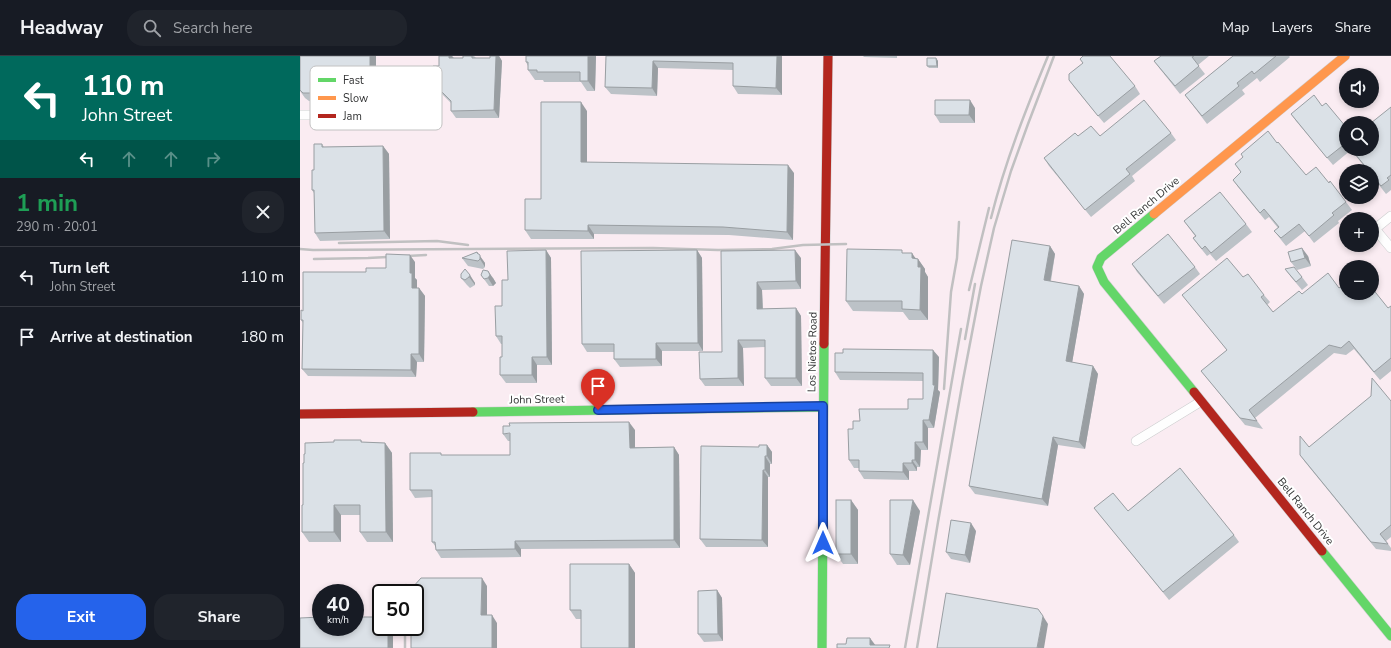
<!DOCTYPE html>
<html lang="en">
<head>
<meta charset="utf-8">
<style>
	:root { --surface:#171b24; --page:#20242c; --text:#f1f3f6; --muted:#9ea1a6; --line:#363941; --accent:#2563eb }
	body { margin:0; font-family:"Nunito Sans",sans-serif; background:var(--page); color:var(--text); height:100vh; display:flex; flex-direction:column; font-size:15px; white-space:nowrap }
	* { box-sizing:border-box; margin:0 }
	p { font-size:13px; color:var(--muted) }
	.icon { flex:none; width:22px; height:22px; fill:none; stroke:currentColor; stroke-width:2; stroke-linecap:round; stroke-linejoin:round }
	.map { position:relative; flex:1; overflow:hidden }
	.details { display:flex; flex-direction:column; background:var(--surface); width:300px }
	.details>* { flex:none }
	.banner { background:#00695c; color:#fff; overflow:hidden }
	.buttons { position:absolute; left:1039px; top:12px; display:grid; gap:8px }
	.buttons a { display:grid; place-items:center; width:40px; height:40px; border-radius:50%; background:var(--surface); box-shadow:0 2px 6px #0003; font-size:20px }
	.speed { position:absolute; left:12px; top:528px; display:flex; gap:8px; font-size:20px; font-weight:700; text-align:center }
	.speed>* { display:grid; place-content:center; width:52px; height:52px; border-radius:50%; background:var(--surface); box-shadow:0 2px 6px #0003; line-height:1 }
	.speed small { font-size:10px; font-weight:400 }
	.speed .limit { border:2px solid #111; border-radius:6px; background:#fff; color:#111 }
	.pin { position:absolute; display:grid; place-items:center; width:34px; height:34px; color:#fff; margin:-41px -17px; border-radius:50% 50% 50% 0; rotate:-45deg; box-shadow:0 0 4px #0007 }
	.pin .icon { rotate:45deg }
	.me { position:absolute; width:44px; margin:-22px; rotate:0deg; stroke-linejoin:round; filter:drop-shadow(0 0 3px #0008) }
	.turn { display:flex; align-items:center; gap:14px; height:84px; padding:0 16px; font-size:18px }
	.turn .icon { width:52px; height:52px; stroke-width:2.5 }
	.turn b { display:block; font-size:28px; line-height:34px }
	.lanes { display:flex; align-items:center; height:38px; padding:0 16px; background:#0003; justify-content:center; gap:20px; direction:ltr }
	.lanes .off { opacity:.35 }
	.round { display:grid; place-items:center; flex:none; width:42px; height:42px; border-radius:16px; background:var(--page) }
	.headline { display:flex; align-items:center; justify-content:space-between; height:68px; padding:0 16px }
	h1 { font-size:24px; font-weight:700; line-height:30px; color:#1e9e55 }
	.action { display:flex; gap:8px; margin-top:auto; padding:8px 16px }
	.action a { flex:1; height:46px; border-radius:16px; background:var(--accent); color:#fff; font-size:16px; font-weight:700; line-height:46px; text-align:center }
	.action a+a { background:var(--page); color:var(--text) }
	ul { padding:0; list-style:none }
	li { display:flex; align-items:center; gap:12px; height:60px; padding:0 16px; border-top:1px solid var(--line) }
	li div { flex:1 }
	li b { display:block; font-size:15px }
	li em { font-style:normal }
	header { display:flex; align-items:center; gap:24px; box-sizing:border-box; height:56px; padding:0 20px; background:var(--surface); border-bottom:1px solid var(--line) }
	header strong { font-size:19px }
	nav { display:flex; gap:22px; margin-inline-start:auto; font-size:14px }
	.search { width:280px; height:36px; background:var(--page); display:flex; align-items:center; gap:10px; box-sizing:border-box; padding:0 14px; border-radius:16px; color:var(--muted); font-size:15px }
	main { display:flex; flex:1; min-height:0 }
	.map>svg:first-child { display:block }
	.industrial { fill:#faecf2; fill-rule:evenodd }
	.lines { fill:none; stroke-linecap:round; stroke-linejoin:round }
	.street-casing { stroke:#cdcecf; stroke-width:10 }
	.fast-casing { stroke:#cdcecf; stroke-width:10 }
	.slow-casing { stroke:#cdcecf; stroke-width:10 }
	.jam-casing { stroke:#cdcecf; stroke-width:10 }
	.street { stroke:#fefefe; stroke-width:9 }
	.fast { stroke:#63d668; stroke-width:9 }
	.slow { stroke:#ff974d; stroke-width:9 }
	.jam { stroke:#b3261e; stroke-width:9 }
	.rail { stroke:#c0c0c1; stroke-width:2.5 }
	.wall { fill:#bcc2c7 }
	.shaded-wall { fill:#999ea2 }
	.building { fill:#dbe1e7; stroke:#999ea2 }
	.route-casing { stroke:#184099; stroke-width:10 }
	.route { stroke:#2563eb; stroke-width:7 }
	.labels { text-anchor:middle; stroke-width:4; stroke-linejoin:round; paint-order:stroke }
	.street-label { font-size:11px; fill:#333435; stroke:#fff }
	.key { fill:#fff; stroke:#c2c2c2; stroke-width:1 }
	.key-label { font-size:11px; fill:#333435 }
</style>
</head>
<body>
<header>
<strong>Headway</strong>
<div class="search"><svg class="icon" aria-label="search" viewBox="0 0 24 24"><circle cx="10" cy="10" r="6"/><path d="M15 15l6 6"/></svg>Search here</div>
<nav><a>Map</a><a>Layers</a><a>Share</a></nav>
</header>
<main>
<section class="details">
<div class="banner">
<div class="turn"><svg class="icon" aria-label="left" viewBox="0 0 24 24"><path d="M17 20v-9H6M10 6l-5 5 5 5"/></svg><div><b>110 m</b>John Street</div></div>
<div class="lanes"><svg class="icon" aria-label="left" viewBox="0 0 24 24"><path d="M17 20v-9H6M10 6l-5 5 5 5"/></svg><svg class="icon off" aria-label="ahead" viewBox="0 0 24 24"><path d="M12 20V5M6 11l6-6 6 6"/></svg><svg class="icon off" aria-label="ahead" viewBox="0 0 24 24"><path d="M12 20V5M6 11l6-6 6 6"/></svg><svg class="icon off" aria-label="right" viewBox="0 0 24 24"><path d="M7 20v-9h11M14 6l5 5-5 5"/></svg></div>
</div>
<div class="headline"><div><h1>1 min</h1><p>290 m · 20:01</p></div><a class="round"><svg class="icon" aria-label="close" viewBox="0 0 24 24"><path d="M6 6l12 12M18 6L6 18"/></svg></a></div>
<ul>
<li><svg class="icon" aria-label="left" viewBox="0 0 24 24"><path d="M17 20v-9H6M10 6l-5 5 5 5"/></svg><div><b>Turn left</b><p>John Street</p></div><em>110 m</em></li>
<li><svg class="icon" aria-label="arrive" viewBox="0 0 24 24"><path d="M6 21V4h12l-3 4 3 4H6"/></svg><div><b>Arrive at destination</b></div><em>180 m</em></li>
</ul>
<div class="action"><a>Exit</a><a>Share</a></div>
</section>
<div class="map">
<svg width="1091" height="592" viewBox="0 0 1091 592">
	<rect width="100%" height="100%" fill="#f5f6f8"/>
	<path class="industrial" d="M0,0H1091V592H0ZM1046,19H1072V45H1046ZM1046,67H1072V93H1046ZM1046,115H1072V141H1046ZM1046,163H1072V189H1046ZM1046,211H1072V237H1046ZM21,537H55V571H21ZM81,537H115V571H81Z"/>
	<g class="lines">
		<defs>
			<g id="street">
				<path d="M0,59H128"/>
				<path d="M1091,160L1075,173L1091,192"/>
				<path d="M836,385L900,346"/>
			</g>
			<g id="fast">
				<path d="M854,158L801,202L797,211L804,226L894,336"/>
				<path d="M173,356L523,351"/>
				<path d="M1022,495L1091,580"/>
				<path d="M522,592L524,288"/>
			</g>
			<path id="slow" d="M854,158L1045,0"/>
			<g id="jam">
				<path d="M524,288L528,0"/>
				<path d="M894,336L1022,495"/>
				<path d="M0,358L173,356"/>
			</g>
		</defs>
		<use href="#street" class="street-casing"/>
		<use href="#fast" class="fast-casing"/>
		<use href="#slow" class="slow-casing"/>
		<use href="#jam" class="jam-casing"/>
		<use href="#street" class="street"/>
		<use href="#fast" class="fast"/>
		<use href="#slow" class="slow"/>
		<use href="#jam" class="jam"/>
		<g class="rail">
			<path d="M691,162C705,106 726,53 748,0"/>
			<path d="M39,187L137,185L168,189"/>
			<path d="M0,193L13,194L353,192L418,194L472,193L503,189L546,188"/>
			<path d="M14,203L68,202L126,199"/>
			<path d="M669,234L689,152"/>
			<path d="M665,283L675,228"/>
			<path d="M644,333L651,236L657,202L659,166"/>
			<path d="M106,537V529"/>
			<path d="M105,592V571"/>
			<path d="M605,592L661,273"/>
			<path d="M617,592L638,466L663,324L681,230L694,172L711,115L728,68L754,0"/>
		</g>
	</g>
	<g class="wall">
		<path d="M0,0H76V36L71,35V45H9L5,42L0,35Z"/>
		<path d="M139,0H152L154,2H163V0H174L176,2H190V0H199L202,5L199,62H156L151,55V47L139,35L133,27L139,10Z"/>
		<path d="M226,0H296L295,35H287L281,26H244L243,24H235L228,14V10L226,6Z"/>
		<path d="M306,0H482V39L438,38L433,30V14L358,12L357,40L311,38L305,31Z"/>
		<path d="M563,0H597V2L564,1Z"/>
		<path d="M861,0H909L898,9L905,18L880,38L860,13L854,5Z"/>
		<path d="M933,0H989L990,1L960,26L957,22L942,34L945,38L907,68L885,39Z"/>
		<path d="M636,2L638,5V12H629L627,10Z"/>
		<path d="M780,3L835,30L840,38L804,67L774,31L769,24L783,7Z"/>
		<path d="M1022,50L1046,71V93H1072L1091,51V134L1086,138L1072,120V115H1068L1051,94L1033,109L996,65L991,58Z"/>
		<path d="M675,52V67H640L635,59Z"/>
		<path d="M287,55V106L494,117L493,184L429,179L294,178V183H231L225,174L241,143Z"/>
		<path d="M871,77L876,84L832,120L835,125L791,161L749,110L744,102L778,80H800Z"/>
		<path d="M977,87L1006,119L1029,127L1046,146L1052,154L1038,165L1039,167L1014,187L1005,175L986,190L974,175L978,172L969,161L965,164L938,131L933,124L941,116L935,108Z"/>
		<path d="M22,88L24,91L83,90L89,98L90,183L20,185L15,177L14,137L12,134L14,114Z"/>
		<path d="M884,165L946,168L952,176L916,205L910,198L907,200L899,190L893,182L895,180Z"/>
		<path d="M750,190L755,198L751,225L779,230L784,238L772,307L793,310L798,318L785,393L758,389L748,450L675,438L669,430Z"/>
		<path d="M246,194L251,202L252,309H237V327H206L200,319L202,301V288H201L196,280L208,224Z"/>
		<path d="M397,194L402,202L403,295H362V310L320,311L314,303V296H287L282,288Z"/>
		<path d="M421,195L501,202V233L462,234L463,253L496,252L501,260L502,330H471L465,322V291L443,292L444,330H405L400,323L422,296Z"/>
		<path d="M177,196L185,207V211L183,213L168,210L162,202Z"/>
		<path d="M605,197L616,202L618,203L625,213V216L628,221V264H609L603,256L553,255L546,245Z"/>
		<path d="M1008,200L1011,210L997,214L991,206Z"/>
		<path d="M115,206V222L117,224V232H119L125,240L124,306H117L116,321L8,320L2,313L3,267L1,264L66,216L86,212Z"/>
		<path d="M832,208L895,211L900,218L864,248L837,216Z"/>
		<path d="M165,213L175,227V229L170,232L167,229L161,222Z"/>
		<path d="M985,213L1002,221L1008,229L1002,234L991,221Z"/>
		<path d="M181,219L193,222L196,227L193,230H189Z"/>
		<path d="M943,221L964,239L970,246L967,249L973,256L1002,238L1039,232L1088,252L1091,250V315L1080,324L1054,293L1046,299L1034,297L955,362L963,373L945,369L907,322L901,315L927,294L888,246L882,239Z"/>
		<path d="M639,301L638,334L640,336L634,372H628V394H621L620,411H617V415H609V424L564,423L559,415V412H554L549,404L553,373L560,365L608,353L623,343V325L540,324L535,316Z"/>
		<path d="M1091,345V481L1086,485L1091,492V495L1076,493L1005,406L1000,399L1009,391Z"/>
		<path d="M335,374V391H374L379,399L380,492L221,493V501L141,502L136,494V491L132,486V441L115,442L110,434L142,399H210V385H208L203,378Z"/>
		<path d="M61,384L62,386L85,387L92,397L93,486H67L60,476V459H41V486H9L2,476L3,449L4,407Z"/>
		<path d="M467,389L472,396V408H470V421H468V491H406L400,483L459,391Z"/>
		<path d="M551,444L558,454V508H543L536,498Z"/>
		<path d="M794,452L828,455L934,479L939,486L869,544L800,459Z"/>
		<path d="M620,455L610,509H597L590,498Z"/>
		<path d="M676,475L670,507L651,503L646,496Z"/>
		<path d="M329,508L335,517L281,563H276L270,554Z"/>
		<path d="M417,534L422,542L423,585L404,586L398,578Z"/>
	</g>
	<g class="shaded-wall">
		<path d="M70,0H76V36L70,28Z"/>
		<path d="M149,0H152L155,4L149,2Z"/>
		<path d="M196,0H199L202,5L199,62L194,54Z"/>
		<path d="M288,0H296L295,35L288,25Z"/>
		<path d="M477,0H482V39L476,32Z"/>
		<path d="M636,2L638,5V12L637,10Z"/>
		<path d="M353,5L358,12L357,40L352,32Z"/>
		<path d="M66,28L71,35V45L66,37Z"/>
		<path d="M670,44L675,52V67L669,59Z"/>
		<path d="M281,46L287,55V115L281,106Z"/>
		<path d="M83,90L89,98L90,183L84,175Z"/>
		<path d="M488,109L494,117L493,184L487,176Z"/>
		<path d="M288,169L294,178V183L288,175Z"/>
		<path d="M750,190L755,198L749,232L744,224Z"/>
		<path d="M1002,192L1008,200L1011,210L1005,202Z"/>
		<path d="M246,194L251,202L252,309L247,301Z"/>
		<path d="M397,194L402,202L403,295L398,287Z"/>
		<path d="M495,194L501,202V233L496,225Z"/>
		<path d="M177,196L185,207V211L180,203L177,197Z"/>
		<path d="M612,197L618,206V203L625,213V216L628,221V264L620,254L612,202Z"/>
		<path d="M110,199L115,206V222L117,224V240L112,232L110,217Z"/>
		<path d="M188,215L193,222L196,227L193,230L188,222Z"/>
		<path d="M170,219L175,227V229L169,221Z"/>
		<path d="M457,226L462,234L463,260L457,253Z"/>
		<path d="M779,230L784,238L771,313L766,305Z"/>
		<path d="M119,232L125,240L124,306L119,298Z"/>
		<path d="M496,252L501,260L502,330L496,322Z"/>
		<path d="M438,284L443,292L444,330L438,322Z"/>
		<path d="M356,287L362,295V310L356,303Z"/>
		<path d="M633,294L639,301L638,334L640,336L634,372L629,364L633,329Z"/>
		<path d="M111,298L117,306L116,321L111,314Z"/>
		<path d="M232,301L237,309V327L232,319Z"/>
		<path d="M793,310L798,318L785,393L779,386Z"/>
		<path d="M623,364L628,372V394L623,386Z"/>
		<path d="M329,366L335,374V399L330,392Z"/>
		<path d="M753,381L758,389L748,450L742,443Z"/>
		<path d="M615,386L621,394L620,411L615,404Z"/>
		<path d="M85,387L92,397L93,486L86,476Z"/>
		<path d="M467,389L472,396V408L467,400Z"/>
		<path d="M374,391L379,399L380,492L374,484Z"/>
		<path d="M465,400L470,408V421L465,414Z"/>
		<path d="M612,404L617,411V415L612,407Z"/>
		<path d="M603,407L609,415V424L603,416Z"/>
		<path d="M463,414L468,421V491L462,484Z"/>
		<path d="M551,444L558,454V508L551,498Z"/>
		<path d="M613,444L620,455L610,509L603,499Z"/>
		<path d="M34,449L41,459V486L34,476Z"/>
		<path d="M671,467L676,475L670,507L665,499Z"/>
		<path d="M215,485L221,493V501L215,493Z"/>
		<path d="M329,508L335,517V592H329Z"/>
		<path d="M182,522L187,530V567L181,559Z"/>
		<path d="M417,534L422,542L423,585L418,578Z"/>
		<path d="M192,559L197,567V592H192Z"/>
		<path d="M743,560L748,568L744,592H737Z"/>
		<rect x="88" y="571" width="5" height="21"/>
		<path d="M570,582L576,590L570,589Z"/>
	</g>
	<g class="building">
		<path d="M0,0H70V28H66V37H3L0,34Z"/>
		<path d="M139,0H149V2H163V0H172V2H190V0H196L194,54L151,55V45L133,27V10H139Z"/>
		<path d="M226,0H288V25H280V16H237V14H228V6H226Z"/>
		<path d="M306,0H477L476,32L433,30V7L353,5L352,32L305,31Z"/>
		<path d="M783,0H810L835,30L798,60L769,24V18L783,7L780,3Z"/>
		<path d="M861,0H894L892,1L899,10L875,30L854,5Z"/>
		<path d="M933,0H976L954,18L952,15L937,27L939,30L902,60L885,39Z"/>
		<path d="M627,2H636L637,10H627Z"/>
		<path d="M1014,39L1022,50L1026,47L1046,71V87L1027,102L991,58Z"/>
		<path d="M635,44H670L669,59H635Z"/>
		<path d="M844,44L871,77L826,113L830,118L785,154L744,102L775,77L778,80L791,70L800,80Z"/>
		<path d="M241,46H281V106L488,109L487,176L423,171L288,169V175L225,174V143H241Z"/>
		<path d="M1091,51V119L1087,122L1089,124L1081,130L1072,119V115H1069L1051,93H1072V67H1071Z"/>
		<path d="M968,75L977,87L978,86L1006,119L1016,111L1029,127L1030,125L1046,146L1032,157L1034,159L1009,180L999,168L981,182L974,175L979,171L964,153L960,157L933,124L941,116L935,108L943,101L941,98Z"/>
		<path d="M14,88H22V91L83,90L84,175L15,177L14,134H12V114H14Z"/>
		<path d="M920,136L946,168L911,197L905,190L902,193L893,182L896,180L884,165Z"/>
		<path d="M868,178L895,211L858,240L832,208Z"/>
		<path d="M712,184L750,190L744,224L779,230L766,305L793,310L779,386L753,381L742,443L669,430Z"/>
		<path d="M1002,192L1005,202L991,206L988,196Z"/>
		<path d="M547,193L602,194V197H612V202L618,203V211H621L620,254L602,253V245H546Z"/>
		<path d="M246,194L247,301H232V319H200V301H202V280H196L195,250H202V224H208L207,195Z"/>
		<path d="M397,194L398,287H356V303H314V288H282L281,195Z"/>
		<path d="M495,194L496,225L457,226V253L496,252V322H465V284H438V322L400,323L399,296H422L421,195Z"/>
		<path d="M177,196V197L180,199V203L178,205L162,202Z"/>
		<path d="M86,198L110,199V217H112V232H119V298H111V314L2,313L3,264H1V254L3,255V216H66V212H86Z"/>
		<path d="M927,202L943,221L948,218L964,239L961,241L973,256L999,235L1002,238L1028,217L1039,232L1046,227V237H1072V232L1088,252L1091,250V302L1074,316L1049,285L1041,292L1029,289L949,354L957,365L940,362L901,315L927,294L882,239Z"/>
		<path d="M994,211L1002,221L996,226L985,213Z"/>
		<path d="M165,213L170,219L169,221L165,224L161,222V218Z"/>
		<path d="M183,214L188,215L190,219L188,222L184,223L181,219Z"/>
		<path d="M543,293L633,294V329H635L629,364H623V386H615V404H612V407H603V416L559,415V404H549L548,373H553V365H560L559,353H608V343H623V317L535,316V297H543Z"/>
		<path d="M1072,322L1091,345V469L1080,478L1088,488L1071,486L1000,399V380L1009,391L1071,340Z"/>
		<path d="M329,366L330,392L374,391V484L215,485V493L136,494L135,486H132V434H110V397H141V399H210V377L203,378V370H210L209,367Z"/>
		<path d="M34,384H61V386L85,387L86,476H60V449H34V476H2V449H3V407H4V398H5V387L34,386Z"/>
		<path d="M459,389H467V400H465V414H463L462,484L400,483L401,390L459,391Z"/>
		<path d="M880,412L934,479L863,536L794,452L813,437L828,455Z"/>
		<rect x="536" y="444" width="15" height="54"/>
		<path d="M590,444H613L603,499L590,498Z"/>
		<path d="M651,464L671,467L665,499L646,496Z"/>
		<path d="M270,508H329V592H281V554H270Z"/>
		<path d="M121,522H182L181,559H192V592H111V571H115V537H112V532Z"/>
		<path d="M417,534L418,578H398V535Z"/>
		<path d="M646,537L738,553L743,560L737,592H637Z"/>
		<path d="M21,561V571H55V561H81V571H88V592H0V562Z"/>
		<path d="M547,582H570V589H590L589,592H537V588H546Z"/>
	</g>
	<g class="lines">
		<defs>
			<path id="route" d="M298,354L523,350V487"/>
		</defs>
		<use href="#route" class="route-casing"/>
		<use href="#route" class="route"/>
	</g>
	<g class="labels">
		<g class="street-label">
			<text transform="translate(846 149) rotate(-40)" y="4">Bell Ranch Drive</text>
			<text transform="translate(512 296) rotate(-89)" y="4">Los Nietos Road</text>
			<text transform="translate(237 343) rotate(-1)" y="4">John Street</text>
			<text transform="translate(1006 455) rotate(51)" y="4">Bell Ranch Drive</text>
		</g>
	</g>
	<rect x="10" y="10" width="132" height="64" rx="6" class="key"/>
	<rect x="18" y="22" width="18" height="4" fill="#63d668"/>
	<rect x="18" y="40" width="18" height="4" fill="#ff974d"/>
	<rect x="18" y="58" width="18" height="4" fill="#b3261e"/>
	<g class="key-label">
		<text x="43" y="28">Fast</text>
		<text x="43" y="46">Slow</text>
		<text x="43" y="64">Jam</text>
	</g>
</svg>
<div class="buttons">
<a><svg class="icon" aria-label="sound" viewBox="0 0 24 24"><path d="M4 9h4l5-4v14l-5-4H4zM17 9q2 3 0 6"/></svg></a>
<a><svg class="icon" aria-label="search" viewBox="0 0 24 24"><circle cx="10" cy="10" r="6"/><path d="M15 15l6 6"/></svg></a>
<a><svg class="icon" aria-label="layers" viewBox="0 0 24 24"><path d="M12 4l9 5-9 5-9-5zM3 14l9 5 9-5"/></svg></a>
<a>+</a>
<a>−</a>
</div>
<div class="speed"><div>40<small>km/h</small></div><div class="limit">50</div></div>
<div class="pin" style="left:298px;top:354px;background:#d93025"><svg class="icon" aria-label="arrive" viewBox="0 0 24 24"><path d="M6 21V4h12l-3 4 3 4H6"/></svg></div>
<svg class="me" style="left:523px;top:487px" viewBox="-20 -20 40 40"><path d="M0-17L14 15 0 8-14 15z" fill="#2563eb" stroke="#fff" stroke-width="4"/></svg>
</div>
</main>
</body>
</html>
